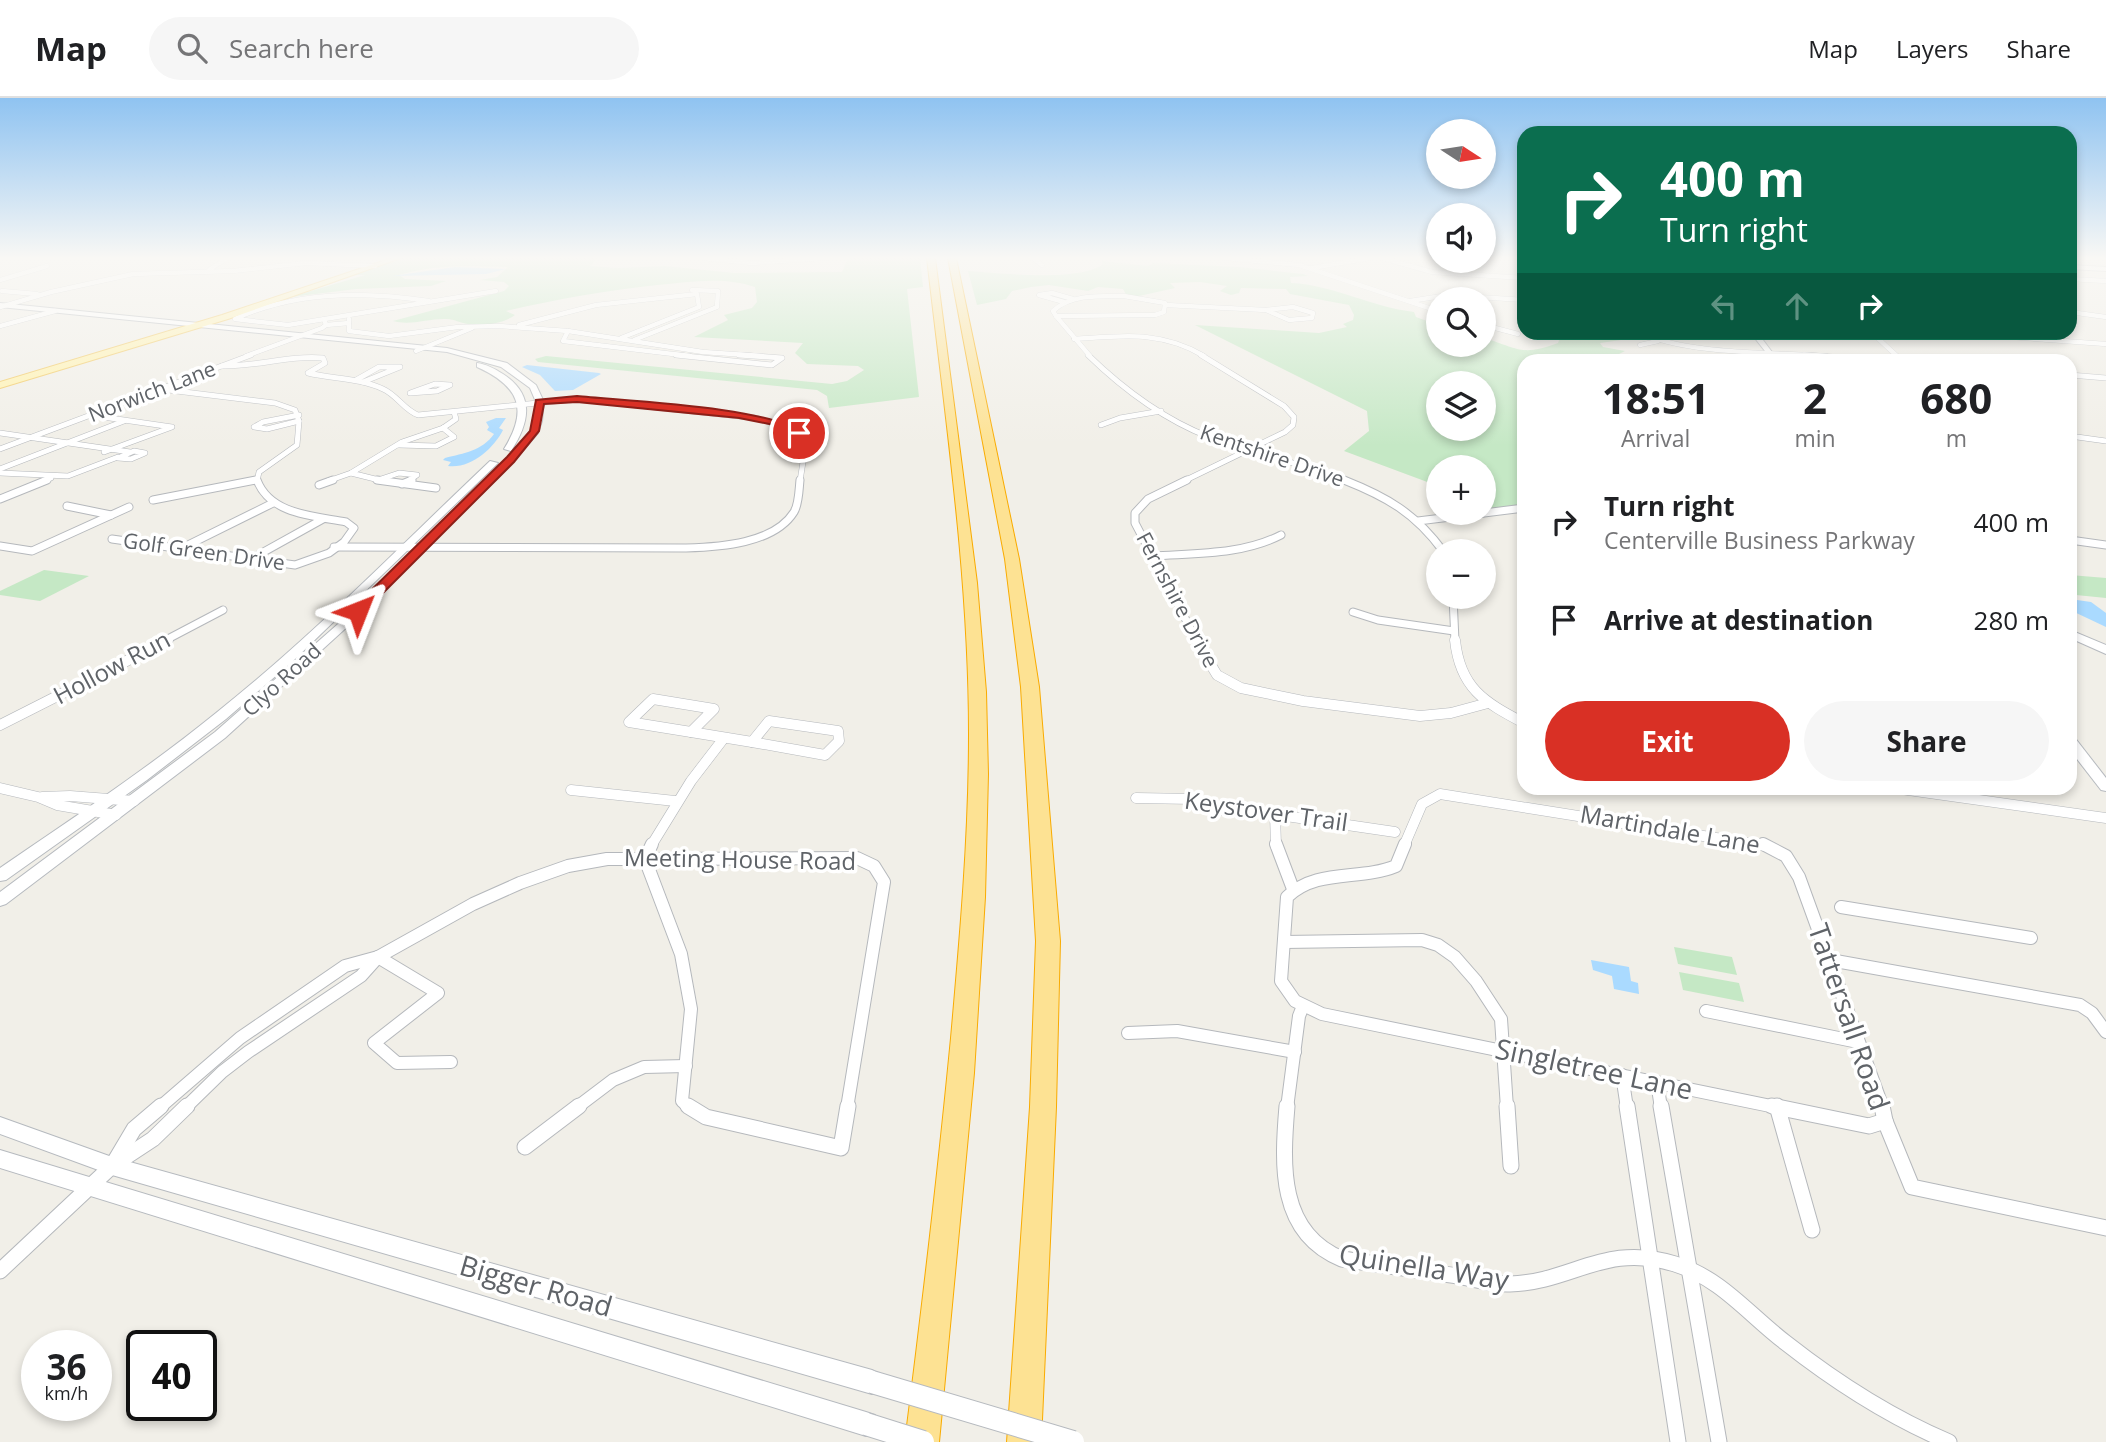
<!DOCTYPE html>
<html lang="en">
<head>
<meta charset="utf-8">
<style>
	:root { --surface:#fff; --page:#f6f6f6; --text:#202124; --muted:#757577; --line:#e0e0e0; --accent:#d93025 }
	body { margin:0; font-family:"Open Sans",sans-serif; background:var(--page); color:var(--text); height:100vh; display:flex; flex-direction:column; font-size:26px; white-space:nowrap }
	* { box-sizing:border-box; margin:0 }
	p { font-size:23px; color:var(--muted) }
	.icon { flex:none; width:38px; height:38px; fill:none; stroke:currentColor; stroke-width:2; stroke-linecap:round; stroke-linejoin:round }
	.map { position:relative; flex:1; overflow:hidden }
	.sheet { position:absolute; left:1517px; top:256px; width:560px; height:441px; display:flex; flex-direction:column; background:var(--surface); border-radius:21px; box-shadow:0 4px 10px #0003 }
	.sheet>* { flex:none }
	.hud { position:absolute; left:1517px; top:28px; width:560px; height:214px; border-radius:21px; box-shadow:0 4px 10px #0003; background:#0b6e4f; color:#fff; overflow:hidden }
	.needle { width:46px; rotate:102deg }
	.controls { position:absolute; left:1426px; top:21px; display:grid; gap:14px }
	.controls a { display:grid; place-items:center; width:70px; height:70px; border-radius:50%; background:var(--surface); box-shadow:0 4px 10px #0003; font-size:35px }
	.speed { position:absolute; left:21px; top:1232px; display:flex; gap:14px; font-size:35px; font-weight:700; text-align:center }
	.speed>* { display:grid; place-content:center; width:91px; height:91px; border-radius:50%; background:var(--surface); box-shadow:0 4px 10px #0003; line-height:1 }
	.speed small { font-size:18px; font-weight:400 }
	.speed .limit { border:4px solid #111; border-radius:10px; background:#fff; color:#111 }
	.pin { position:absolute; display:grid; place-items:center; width:60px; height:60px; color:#fff; margin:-30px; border:4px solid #fff; border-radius:50%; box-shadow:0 2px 7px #0007 }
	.me { position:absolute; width:77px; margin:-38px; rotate:45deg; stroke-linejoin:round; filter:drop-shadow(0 0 5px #0008) }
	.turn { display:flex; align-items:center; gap:24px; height:147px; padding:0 28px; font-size:32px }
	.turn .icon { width:91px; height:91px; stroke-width:2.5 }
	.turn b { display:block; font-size:49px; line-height:60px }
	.lanes { display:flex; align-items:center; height:66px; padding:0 28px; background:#0003; justify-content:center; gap:35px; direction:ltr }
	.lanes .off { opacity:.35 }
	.eta { display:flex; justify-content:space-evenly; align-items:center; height:119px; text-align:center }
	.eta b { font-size:42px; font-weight:700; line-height:49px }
	.action { display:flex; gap:14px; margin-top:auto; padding:14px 28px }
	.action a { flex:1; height:80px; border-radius:42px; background:var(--accent); color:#fff; font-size:28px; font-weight:700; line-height:80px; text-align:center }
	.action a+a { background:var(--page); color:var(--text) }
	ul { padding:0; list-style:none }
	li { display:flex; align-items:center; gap:21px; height:98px; padding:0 28px }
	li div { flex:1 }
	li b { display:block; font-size:26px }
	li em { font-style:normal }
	header { display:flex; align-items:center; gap:42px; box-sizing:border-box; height:98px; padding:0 35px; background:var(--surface); border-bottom:2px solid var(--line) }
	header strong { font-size:33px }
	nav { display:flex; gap:38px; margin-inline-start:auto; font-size:24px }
	.search { width:490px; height:63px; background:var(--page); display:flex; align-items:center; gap:18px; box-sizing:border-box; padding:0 24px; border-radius:38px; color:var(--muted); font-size:26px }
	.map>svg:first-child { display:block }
	.green { fill:#c5e8c5; fill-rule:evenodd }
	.water { fill:#aadaff }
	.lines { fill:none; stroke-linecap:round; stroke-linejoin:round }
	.street-far5-casing { stroke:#b5b8bc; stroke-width:5 }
	.street-far4-casing { stroke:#b5b8bc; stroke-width:6 }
	.street-far3-casing { stroke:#b5b8bc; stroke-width:9 }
	.street-far2-casing { stroke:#b5b8bc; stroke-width:11 }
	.street-far1-casing { stroke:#b5b8bc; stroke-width:14 }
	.street-casing { stroke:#b5b8bc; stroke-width:17 }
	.secondary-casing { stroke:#b6babf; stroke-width:2 }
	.primary-casing { stroke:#f2c960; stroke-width:2 }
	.highway-casing { stroke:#f9ab00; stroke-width:2 }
	.street-far5 { stroke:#fff; stroke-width:4.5 }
	.street-far4 { stroke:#fff; stroke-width:5 }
	.street-far3 { stroke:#fff; stroke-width:7 }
	.street-far2 { stroke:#fff; stroke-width:10 }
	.street-far1 { stroke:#fff; stroke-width:12 }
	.street { stroke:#fff; stroke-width:15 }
	.secondary { fill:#fff; fill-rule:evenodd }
	.primary { fill:#fff2af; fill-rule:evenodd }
	.highway { fill:#fde293; fill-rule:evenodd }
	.secondary-bridge-casing { stroke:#b6babf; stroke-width:24; stroke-linecap:butt }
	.secondary-bridge { stroke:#fff; stroke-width:22 }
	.route { fill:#d93025; stroke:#8d1f18; stroke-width:2 }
	.labels { text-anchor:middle; stroke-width:7; stroke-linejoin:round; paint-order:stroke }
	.far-street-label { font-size:21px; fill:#5f6368; stroke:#fff }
	.street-label { font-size:24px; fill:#5f6368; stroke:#fff }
	.near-street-label { font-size:28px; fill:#5f6368; stroke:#fff }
</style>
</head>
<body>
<header>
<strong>Map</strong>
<div class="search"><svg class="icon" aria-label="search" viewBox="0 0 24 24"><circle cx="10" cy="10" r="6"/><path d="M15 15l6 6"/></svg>Search here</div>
<nav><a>Map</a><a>Layers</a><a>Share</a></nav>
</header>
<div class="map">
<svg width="2106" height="1344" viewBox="0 0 2106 1344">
	<rect width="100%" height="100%" fill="#f1efe8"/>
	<g class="green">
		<path d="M404,160H598L590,168L618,170L665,168L734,175L842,174L848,160H920L923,189L907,191L919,299L829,310L827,298L817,292L538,264L535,261L546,258L832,286L847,283L864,272L858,268L807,266L795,255L803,245L694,239L728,222L724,217L752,210L757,204L755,189C724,178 689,184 657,187C605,193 557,201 506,213L515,217C503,226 483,228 468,226C460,225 454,221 447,221C429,220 411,228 393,223L504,193L509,188L504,184L480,182L497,179L508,169C472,168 433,166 399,177L405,181L446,183L431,188L356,191L291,199L365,177H353L358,175Z"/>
		<path d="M1102,163L1148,168L1153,165L1239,169L1303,176L1308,178L1290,179L1291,185C1333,187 1372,209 1414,214L1416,219L1438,227V247H1484V240C1518,250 1521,259 1558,245L1562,235H1609L1621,242L1600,245L1603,249L1625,253L1617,257L1670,262H1524V410L1492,414L1484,410V369H1438V388L1344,353L1369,333L1367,313L1195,227L1319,235L1347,229L1343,226L1353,222L1354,217L1349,207L1290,196L1286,191L1241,190L1239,195L1231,197L1220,193L1227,188L1200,184L1170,185L1175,190L1139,198H1127L1123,191L1098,189L1088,193L1049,187L1031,189L1012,193L1006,201L977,207L968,173C1000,175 1076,184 1102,167ZM1438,285H1484V331H1438Z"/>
		<path d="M44,472L89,478L40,503L0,497V493Z"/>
		<path d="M2070,477L2106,480V500L2076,497L2070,491Z"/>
		<path d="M1674,849L1732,859L1737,877L1678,866Z"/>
		<path d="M1679,874L1739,885L1744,904L1683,892Z"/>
	</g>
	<g class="water">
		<path d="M455,169L506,171L486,176L392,178Z"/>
		<path d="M527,267L599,275L601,276L573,292L555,293L540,277L522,269Z"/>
		<path d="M496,320H506L499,330L503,332C494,350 471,371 448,368L451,364L443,362L445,360C464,355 482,353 494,336L487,332L489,329L486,324Z"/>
		<path d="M2070,501L2091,504L2106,515V529L2070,512Z"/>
		<path d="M1591,862L1629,869L1631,883L1638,885L1639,896L1614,891L1612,878L1593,872Z"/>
	</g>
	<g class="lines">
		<defs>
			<g id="street-far5">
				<path d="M702,160L752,165L825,160"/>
				<path d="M1033,160L1042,167"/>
				<path d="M1225,160L1299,167L1438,213"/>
				<path d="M1382,160L1432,174L1524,180"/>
				<path d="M1312,170L1370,160"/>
				<path d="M209,172L227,160"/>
				<path d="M2070,181L2106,183"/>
				<path d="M0,182L47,168"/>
				<path d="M2,193L37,196"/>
				<path d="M1124,198L1165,205L1164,214L1155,217L1056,218L1053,213C1071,196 1100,198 1124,198Z"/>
				<path d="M429,203C365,193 295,193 235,221L288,227L496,193"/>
				<path d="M1410,203L1448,197L1524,202"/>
				<path d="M1064,204L1039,197L1052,195L1073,201"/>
				<path d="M1166,207L1266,212"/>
				<path d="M0,209L51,194L133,176L233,173L306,165L375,168"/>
				<path d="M1293,209L1313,215L1312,220L1289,222L1266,212Z"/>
				<path d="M2070,214L2106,219"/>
				<path d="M1056,218L1090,258"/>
				<path d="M349,221V233L389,238L458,229L499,228L568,233"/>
				<path d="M326,227L349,225"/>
				<path d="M519,227L596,207L697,196L699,209L621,240"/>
				<path d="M1484,227L1518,236"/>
				<path d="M0,228L55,213"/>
				<path d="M568,233L703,254L762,258"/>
				<path d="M568,233L563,243L690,258"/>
				<path d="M1639,234C1687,257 1773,254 1827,258"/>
				<path d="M1871,234L1897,258"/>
				<path d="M1940,234L2106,246"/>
				<path d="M1074,241C1122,238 1161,232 1204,258"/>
				<path d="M634,242L717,209L718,193L692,192"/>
				<path d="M1640,247L1658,243"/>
				<path d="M416,253L472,230"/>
				<path d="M246,258L322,230L326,227L324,221"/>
			</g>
			<g id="street-far4">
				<path d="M676,257L772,267L782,260L739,257"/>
				<path d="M1088,257C1123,291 1163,321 1209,339C1254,357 1303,365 1348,383"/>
				<path d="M1804,257L1875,262"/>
				<path d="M1895,257L1901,262"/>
				<path d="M222,268C256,269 289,257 323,260L325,265L308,275C332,281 360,280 383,291C397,297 404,312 418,317L577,301L756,320L790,330L806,345L800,383"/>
				<path d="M2070,277L2106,280"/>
				<path d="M356,282L379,269H400L363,284"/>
				<path d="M435,286L450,287L437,293L410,295Z"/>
				<path d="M160,291L275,305L295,312L299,323L297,347L259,374L257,383"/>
				<path d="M299,317L263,324L254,329L267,331L299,323"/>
				<path d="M103,319L172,329L104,354"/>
				<path d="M1101,327L1120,320L1161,313"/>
				<path d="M0,335L130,354"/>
				<path d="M2070,338L2106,343"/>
				<path d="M399,347L436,348L454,339L443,330"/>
				<path d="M0,351L251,257"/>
				<path d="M134,353L145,355L131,361L118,360Z"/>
				<path d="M0,371L124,323"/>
				<path d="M0,375L68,378L118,359"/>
				<path d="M378,382L399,375L417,377L408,383"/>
				<path d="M43,383L51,380"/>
				<path d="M248,383L256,382"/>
				<path d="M328,383L351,375"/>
				<path d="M383,383L351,375L402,344L443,330L456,321L454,314"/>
				<path d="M1184,383L1285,334L1293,327L1294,319L1284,308L1201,257"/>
			</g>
			<g id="street-far3">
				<path d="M377,382L436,390"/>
				<path d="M1187,382L1148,401L1135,415V425L1197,543"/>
				<path d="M1344,382C1387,399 1415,415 1443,453"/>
				<path d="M402,386L412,382"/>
				<path d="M319,387L333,382"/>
				<path d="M0,401L47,382"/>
				<path d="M153,402L256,382"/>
				<path d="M67,408L111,417"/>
				<path d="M1484,415L1524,410"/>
				<path d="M1418,423L1483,415"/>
				<path d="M112,441L295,467L329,455L344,444L354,430L346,424C315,418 270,417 257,382"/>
				<path d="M2070,442L2106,447"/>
				<path d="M0,448L32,453L129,409"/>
				<path d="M334,449L686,450C719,449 774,446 794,414C799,406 799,391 800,382"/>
				<path d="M180,451L273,405"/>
				<path d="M1153,458C1196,455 1242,457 1281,437"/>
				<path d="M251,461L323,421"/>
				<path d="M1453,499L1455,543"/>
				<path d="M1353,514L1378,522L1454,533"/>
				<path d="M164,543L223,512"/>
			</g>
			<g id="street-far2">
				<path d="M1196,542L1217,577L1241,590L1303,603L1420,618L1451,615L1488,605"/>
				<path d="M1455,542C1460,590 1484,604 1524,625"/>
				<path d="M653,601L714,611L691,634L629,624Z"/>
				<path d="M769,623L838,633L839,643L825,657L752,644Z"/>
				<path d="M0,627L168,542"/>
				<path d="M691,634L752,644"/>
				<path d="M0,690L38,699L57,707L116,717"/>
				<path d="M1894,690L2106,720"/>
				<path d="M571,692L675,703"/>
				<path d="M42,699L70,698L134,703"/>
				<path d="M1136,700L1193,701L1220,712L1259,714L1395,734"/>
				<path d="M1275,716L1276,748"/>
				<path d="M651,748L691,683L724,640"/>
				<path d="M1404,748L1422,706L1440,696L1766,748"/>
			</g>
			<g id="street-far1">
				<path d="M1276,746L1293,791"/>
				<path d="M1405,746L1396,768C1360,783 1317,770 1287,799L1281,883L1295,903L1322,916L1780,1010"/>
				<path d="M1763,746L1786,758L1799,779L1883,1010"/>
				<path d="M645,761L681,856L691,911L682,1003L690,1010"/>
				<path d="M645,761L652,746"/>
				<path d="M645,761L857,760L874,768L884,784L847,1010"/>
				<path d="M1841,809L2031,840"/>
				<path d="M1284,844L1422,842L1438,847L1455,859L1476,883L1501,921L1507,1010"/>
				<path d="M378,859L438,895L374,945L397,965L451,964"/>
				<path d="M1830,862L2080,907L2092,915L2106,934"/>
				<path d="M1706,913L1858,944"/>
				<path d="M1128,935L1177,933L1295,954"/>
				<path d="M1622,977L1627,1010"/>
				<path d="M1657,984L1661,1010"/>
				<path d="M1777,1007L1778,1010"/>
				<path d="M159,1010L240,940L345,868L378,859L473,806L520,785L568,768L607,761H645"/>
				<path d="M185,1010L222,974L248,954L361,878L378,859"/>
				<path d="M576,1010L613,982L644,969L686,968"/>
				<path d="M1287,1010L1299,918L1303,908"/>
			</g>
			<g id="street">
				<path d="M688,1008L706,1019L841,1050L848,1008"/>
				<path d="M1287,1008C1282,1067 1278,1135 1342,1161C1380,1167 1419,1172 1458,1178C1475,1181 1492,1187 1510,1186C1573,1184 1605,1144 1675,1166C1721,1180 1749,1217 1786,1245C1837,1285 1890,1319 1949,1344"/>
				<path d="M1507,1008L1511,1068"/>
				<path d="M1627,1008L1678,1344"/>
				<path d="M1661,1008L1719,1344"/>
				<path d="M1772,1008L1869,1028L1885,1023"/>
				<path d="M1777,1008L1812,1132"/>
				<path d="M1882,1008L1885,1023"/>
				<path d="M1885,1023L1912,1089L2106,1130"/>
				<path d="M525,1049L579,1008"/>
				<path d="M112,1068L134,1031L161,1008"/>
				<path d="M0,1173L112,1068L153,1041L187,1008"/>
			</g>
			<g id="secondary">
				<path d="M2070,167L2106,169V173L2070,171Z"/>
				<path d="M0,205L447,250L507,265L536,287L544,304L542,323L538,335L513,364L346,530L225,640L6,806L0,808V794L215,634L338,526L507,360L531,332L536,304L530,290L501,269L447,254L0,209Z"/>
				<path d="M1750,234H1757L1778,262H1772Z"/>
				<path d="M477,265C486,266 495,271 503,276C535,297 530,324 511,353L504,351C529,311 519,288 477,269Z"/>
				<path d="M490,363L498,365L293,563L226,621L147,682L6,782L0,783V770C73,720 147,671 216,615C313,538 400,448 490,363Z"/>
				<path d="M2070,532L2106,547V556L2070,540Z"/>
				<path d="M2070,639L2075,640L2106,680V693L2101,692L2070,652Z"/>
				<path d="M0,1019L112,1059L872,1272L880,1276L884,1284L880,1292L872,1296L112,1077L0,1036Z"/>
				<path d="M0,1052L866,1314L875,1317L878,1326L875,1335L866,1338L0,1070Z"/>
			</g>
			<path id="primary" d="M392,160H401L228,221L0,290V284L222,217Z"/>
			<g id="highway">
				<path d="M927,160H935L977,485L986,594L988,676L985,799L974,975L939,1344H905C922,1210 938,1075 951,940C960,839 969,738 969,636C969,477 945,318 927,160Z"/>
				<path d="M948,160H956L1019,461L1039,589L1060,843L1056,1009L1041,1344H1007L1030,1009L1036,843L1021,589L1005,461Z"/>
			</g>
		</defs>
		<use href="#street-far5" class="street-far5-casing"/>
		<use href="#street-far4" class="street-far4-casing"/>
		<use href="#street-far3" class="street-far3-casing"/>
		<use href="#street-far2" class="street-far2-casing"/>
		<use href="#street-far1" class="street-far1-casing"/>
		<use href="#street" class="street-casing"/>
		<use href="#secondary" class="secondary-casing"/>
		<use href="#primary" class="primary-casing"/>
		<use href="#highway" class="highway-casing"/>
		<use href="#street-far5" class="street-far5"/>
		<use href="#street-far4" class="street-far4"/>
		<use href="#street-far3" class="street-far3"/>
		<use href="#street-far2" class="street-far2"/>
		<use href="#street-far1" class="street-far1"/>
		<use href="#street" class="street"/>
		<use href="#secondary" class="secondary"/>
		<use href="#primary" class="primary"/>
		<use href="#highway" class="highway"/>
		<defs>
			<g id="secondary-bridge">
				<path d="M872,1284L1073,1344"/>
				<path d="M866,1326L923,1344"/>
			</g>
		</defs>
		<use href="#secondary-bridge" class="secondary-bridge-casing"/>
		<use href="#secondary-bridge" class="secondary-bridge"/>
	</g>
	<linearGradient id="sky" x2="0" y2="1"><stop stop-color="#8fc3f1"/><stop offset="0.46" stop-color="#f9f8f5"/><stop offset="1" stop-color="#f9f8f5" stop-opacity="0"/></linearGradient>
	<rect width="2106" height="348" fill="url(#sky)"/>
	<path class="route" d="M577,298C625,303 771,309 803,335L799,338L774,327L739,320L577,304L544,306L539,333L514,364L362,516H353V510L507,359L530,333L536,302Z"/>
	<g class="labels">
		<g class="far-street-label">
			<text transform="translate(152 294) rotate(-21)" y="7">Norwich Lane</text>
			<text transform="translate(1272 358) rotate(19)" y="7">Kentshire Drive</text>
			<text transform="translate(204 454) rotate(8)" y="7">Golf Green Drive</text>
			<text transform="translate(1177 502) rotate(62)" y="7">Fernshire Drive</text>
			<text transform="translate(282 582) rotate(-42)" y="7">Clyo Road</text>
		</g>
		<g class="street-label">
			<text transform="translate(112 570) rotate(-28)" y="8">Hollow Run</text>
			<text transform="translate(1266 714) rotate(8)" y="8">Keystover Trail</text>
			<text transform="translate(1670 732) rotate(10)" y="8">Martindale Lane</text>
			<text transform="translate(740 762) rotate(1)" y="8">Meeting House Road</text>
		</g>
		<g class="near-street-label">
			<text transform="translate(1849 919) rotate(71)" y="10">Tattersall Road</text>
			<text transform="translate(1594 971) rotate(12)" y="10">Singletree Lane</text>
			<text transform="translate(1424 1169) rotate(9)" y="10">Quinella Way</text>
			<text transform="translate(536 1188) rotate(16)" y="10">Bigger Road</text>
		</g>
	</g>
</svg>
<div class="controls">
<a><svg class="needle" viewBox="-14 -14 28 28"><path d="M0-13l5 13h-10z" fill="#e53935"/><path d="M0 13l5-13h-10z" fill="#757577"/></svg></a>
<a><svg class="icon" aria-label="sound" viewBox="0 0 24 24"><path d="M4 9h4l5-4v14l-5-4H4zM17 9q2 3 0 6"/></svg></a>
<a><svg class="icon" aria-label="search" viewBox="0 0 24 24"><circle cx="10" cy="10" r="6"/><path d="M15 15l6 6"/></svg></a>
<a><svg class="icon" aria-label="layers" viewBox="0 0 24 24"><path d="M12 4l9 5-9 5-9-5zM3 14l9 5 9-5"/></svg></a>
<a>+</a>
<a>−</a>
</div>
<div class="speed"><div>36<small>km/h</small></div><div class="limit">40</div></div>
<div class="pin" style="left:799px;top:335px;background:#d93025"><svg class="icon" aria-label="arrive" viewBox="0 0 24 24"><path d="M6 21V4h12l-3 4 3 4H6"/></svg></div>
<svg class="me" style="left:358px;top:513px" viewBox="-20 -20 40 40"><path d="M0-17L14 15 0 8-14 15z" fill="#d93025" stroke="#fff" stroke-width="4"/></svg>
<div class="hud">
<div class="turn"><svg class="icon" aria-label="right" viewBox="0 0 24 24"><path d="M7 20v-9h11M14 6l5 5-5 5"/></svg><div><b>400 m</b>Turn right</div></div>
<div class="lanes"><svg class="icon off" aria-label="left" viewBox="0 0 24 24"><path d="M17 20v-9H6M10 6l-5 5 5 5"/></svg><svg class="icon off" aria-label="ahead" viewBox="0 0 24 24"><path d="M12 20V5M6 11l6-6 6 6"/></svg><svg class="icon" aria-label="right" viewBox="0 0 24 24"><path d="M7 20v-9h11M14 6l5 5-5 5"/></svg></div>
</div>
<section class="sheet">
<div class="eta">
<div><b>18:51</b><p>Arrival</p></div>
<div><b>2</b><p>min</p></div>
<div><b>680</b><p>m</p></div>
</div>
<ul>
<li><svg class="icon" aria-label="right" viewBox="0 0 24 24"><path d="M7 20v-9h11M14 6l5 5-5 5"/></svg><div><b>Turn right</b><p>Centerville Business Parkway</p></div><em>400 m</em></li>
<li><svg class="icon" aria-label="arrive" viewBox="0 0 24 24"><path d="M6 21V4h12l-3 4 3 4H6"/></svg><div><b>Arrive at destination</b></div><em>280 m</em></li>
</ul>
<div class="action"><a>Exit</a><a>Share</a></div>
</section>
</div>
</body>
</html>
